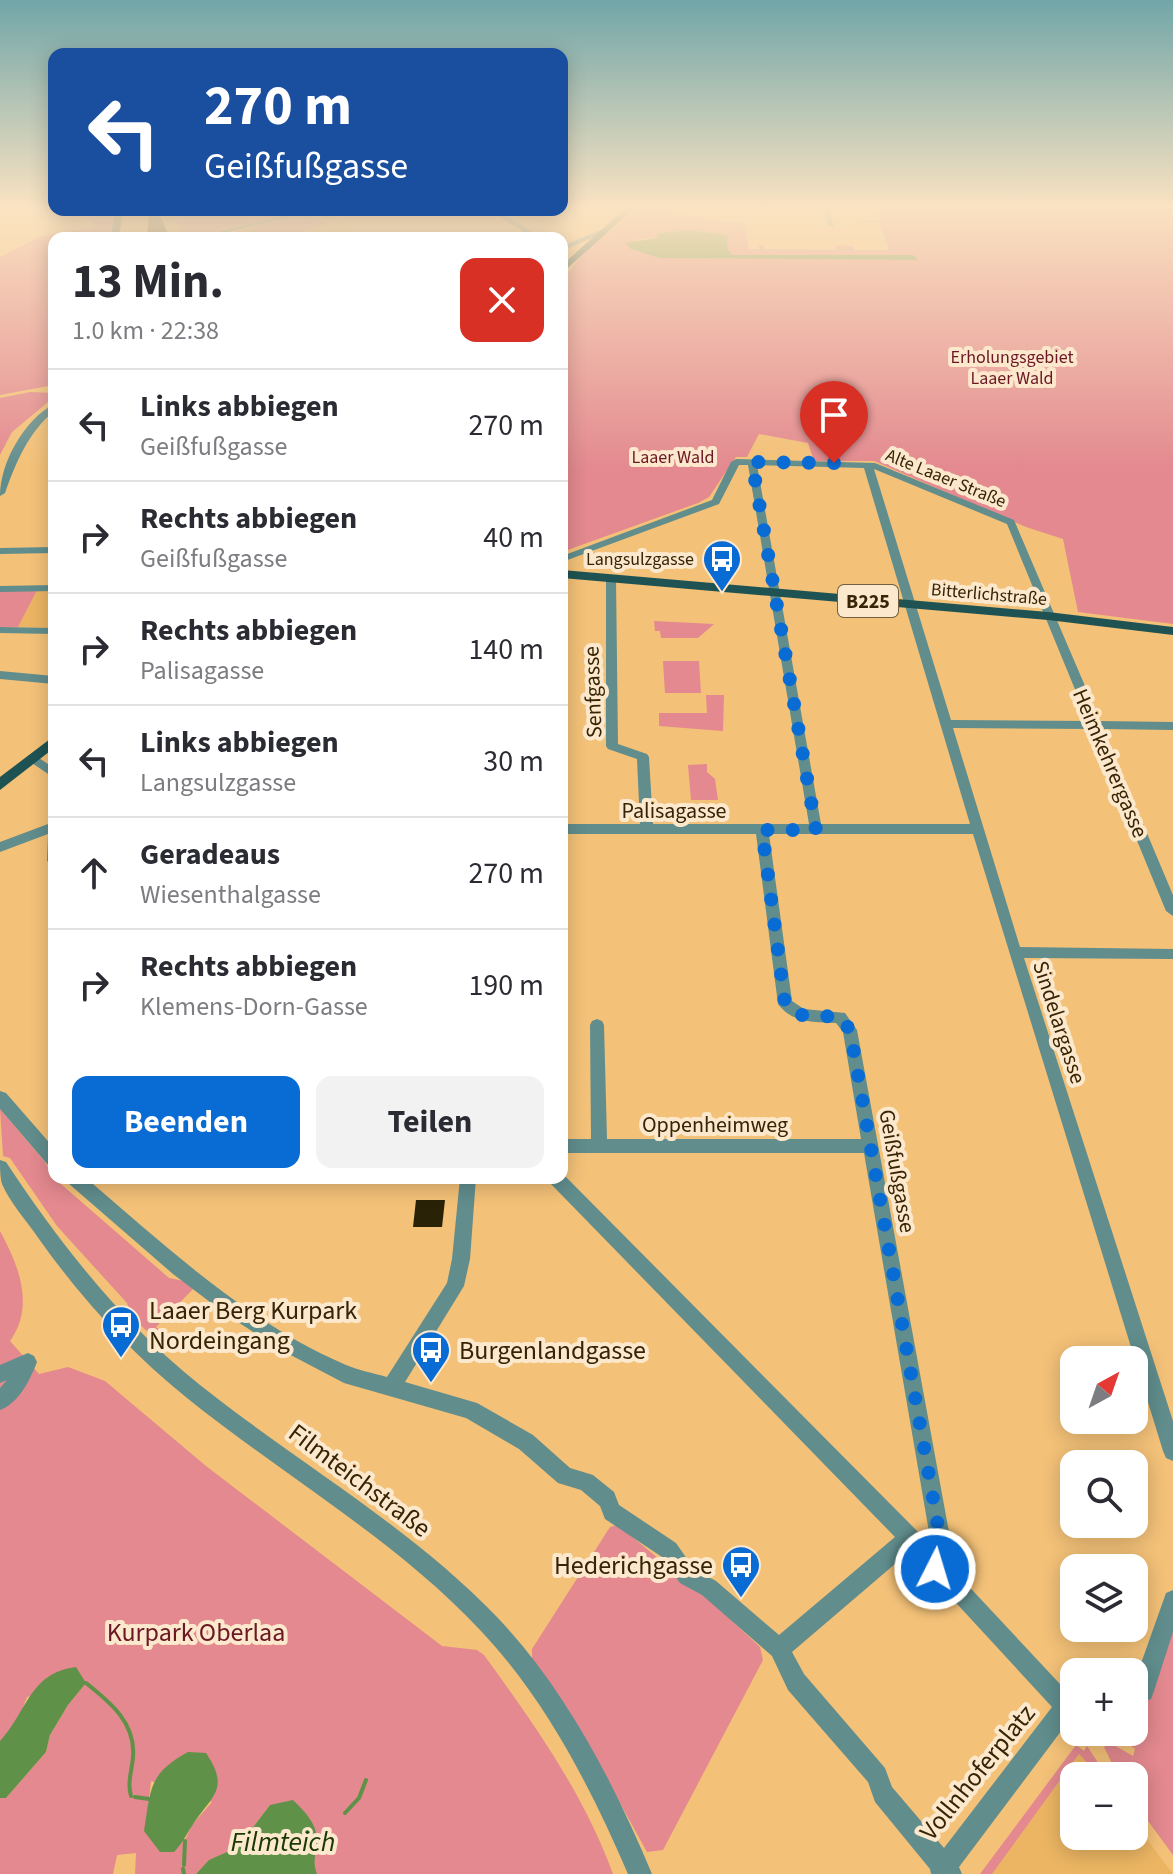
<!DOCTYPE html>
<html lang="de">
<head>
<meta charset="utf-8">
<style>
	:root { --surface:#fff; --page:#f2f2f3; --text:#2b2b33; --muted:#7c7c81; --line:#e1e1e2; --accent:#096bd4 }
	body { margin:0; font-family:"Source Sans 3",sans-serif; background:var(--page); color:var(--text); height:100vh; display:flex; flex-direction:column; font-size:30px; white-space:nowrap }
	* { box-sizing:border-box; margin:0 }
	p { font-size:26px; color:var(--muted) }
	.icon { flex:none; width:44px; height:44px; fill:none; stroke:currentColor; stroke-width:2; stroke-linecap:round; stroke-linejoin:round }
	.map { position:relative; flex:1; overflow:hidden }
	.sheet { position:absolute; left:48px; top:232px; width:520px; height:952px; display:flex; flex-direction:column; background:var(--surface); border-radius:16px; box-shadow:0 4px 20px #0003 }
	.sheet>* { flex:none }
	.hud { position:absolute; left:48px; top:48px; width:520px; height:168px; border-radius:16px; box-shadow:0 4px 20px #0003; background:#1a4fa0; color:#fff; overflow:hidden }
	.needle { width:52px; rotate:40deg }
	.controls { position:absolute; left:1060px; top:1346px; display:grid; gap:16px }
	.controls a { display:grid; place-items:center; width:88px; height:88px; border-radius:16px; background:var(--surface); box-shadow:0 4px 20px #0003; font-size:40px }
	.pin { position:absolute; display:grid; place-items:center; width:68px; height:68px; color:#fff; margin:-82px -34px; border-radius:50% 50% 50% 0; rotate:-45deg; box-shadow:0 0 8px #0007 }
	.pin .icon { rotate:45deg }
	.me { position:absolute; width:88px; margin:-44px; rotate:5deg; stroke-linejoin:round; filter:drop-shadow(0 0 6px #0008) }
	.turn { display:flex; align-items:center; gap:28px; height:168px; padding:0 24px; font-size:36px }
	.turn .icon { width:104px; height:104px; stroke-width:2.5 }
	.turn b { display:block; font-size:56px; line-height:68px }
	.round { display:grid; place-items:center; flex:none; width:84px; height:84px; border-radius:16px; background:var(--page) }
	.summary { display:flex; align-items:center; justify-content:space-between; height:136px; padding:0 24px }
	h1 { font-size:48px; font-weight:700; line-height:60px }
	.cta { display:flex; gap:16px; margin-top:auto; padding:16px 24px }
	.cta a { flex:1; height:92px; border-radius:16px; background:var(--accent); color:#fff; font-size:32px; font-weight:700; line-height:92px; text-align:center }
	.cta a+a { background:var(--page); color:var(--text) }
	ul { padding:0; list-style:none }
	li { display:flex; align-items:center; gap:24px; height:112px; padding:0 24px; border-top:2px solid var(--line) }
	li div { flex:1 }
	li b { display:block; font-size:30px }
	li em { font-style:normal }
	.map>svg:first-child { display:block }
	.built { fill:#ebb563 }
	.green { fill:#e3898f; fill-rule:evenodd }
	.water { fill:#609148 }
	.lines { fill:none; stroke-linecap:round; stroke-linejoin:round }
	.stream { stroke:#609148; stroke-width:4 }
	.building { fill:#292207 }
	.minor { fill:#618d8d; fill-rule:evenodd }
	.major { fill:#1f5353; fill-rule:evenodd }
	.route { stroke:#096bd4; stroke-width:14; stroke-dasharray:0 25.2 }
	.labels { text-anchor:middle; stroke-width:8; stroke-linejoin:round; paint-order:stroke }
	.far-park-label { font-size:18px; fill:#6b1725; stroke:#fce8cc }
	.far-street-label { font-size:18px; fill:#372404; stroke:#fce8cc }
	.far-poi-label { font-size:18px; fill:#372404; stroke:#fce8cc; text-anchor:end }
	.shield { fill:#fce8cc; stroke:#725f40; stroke-width:2 }
	.shield-label { font-size:20px; font-weight:bold; fill:#372404 }
	.street-label { font-size:22px; fill:#372404; stroke:#fce8cc }
	.near-poi-label { font-size:26px; fill:#372404; stroke:#fce8cc; text-anchor:start }
	.near-street-label { font-size:26px; fill:#372404; stroke:#fce8cc }
	.near-park-label { font-size:26px; fill:#6b1725; stroke:#fce8cc }
	.near-water-label { font-size:28px; font-style:italic; fill:#183903; stroke:#fce8cc }
</style>
</head>
<body>
<div class="map">
<svg width="1173" height="1874" viewBox="0 0 1173 1874">
	<rect width="100%" height="100%" fill="#f3c178"/>
	<g class="built">
		<path d="M133,210H174L183,238H129Z"/>
		<path d="M325,210L360,238H206L221,235Z"/>
		<path d="M37,590H54V628L18,627Z"/>
		<path d="M1080,1753L1099,1776H1074V1836H1134V1822L1173,1874H992Z"/>
	</g>
	<g class="green">
		<path d="M641,208L726,222L744,221L749,249H761L757,245H764V249L836,250V245L853,246L855,250H889L880,223L851,220H879L875,208H929L933,211L1173,208V624L1078,612L1063,539L1026,527L874,461H809L813,458L808,443L759,434L747,457H736L709,497L698,503L562,552V281L585,251ZM689,230L727,235V249L731,255H913L916,260L660,258L640,249L636,239L658,238V233Z"/>
		<path d="M103,210H116L112,238H54V385L0,395V257L39,237L96,227L85,217L105,213Z"/>
		<path d="M174,210H310L183,238Z"/>
		<path d="M324,211L335,223L320,213L314,215L325,221L324,225C297,234 271,242 247,229Z"/>
		<path d="M30,392L54,393V397L12,432L0,455V398Z"/>
		<path d="M37,590L18,627H0V591Z"/>
		<path d="M654,621L714,624L698,638H661L660,631H655Z"/>
		<path d="M663,661H699L701,693H665Z"/>
		<path d="M706,695H724L723,731L659,726V713H707Z"/>
		<path d="M707,764V772L715,779L718,800H691L688,765Z"/>
		<path d="M0,1109L45,1162L54,1178L169,1278L184,1281L193,1289L156,1327L162,1332L152,1336L132,1317L127,1303L57,1226L10,1158L3,1156Z"/>
		<path d="M0,1231C19,1266 35,1306 10,1341L39,1374L68,1367L105,1381L206,1466L442,1646L477,1650L484,1655C534,1724 584,1794 613,1874H317L312,1862L317,1842L270,1805L238,1847L210,1860L196,1874H135L136,1853L117,1855L113,1874H0V1798H6L46,1752L50,1735L68,1705L86,1683L27,1697L17,1723L0,1741ZM151,1781L212,1802L192,1825L185,1840L149,1799Z"/>
		<path d="M618,1525L717,1607L760,1647L763,1660L663,1850L647,1852L588,1745L532,1659V1649L610,1527Z"/>
		<path d="M1173,1626V1855L1134,1802V1776H1118L1104,1747L1112,1744L1133,1756L1135,1749L1112,1732H1134V1704Z"/>
		<path d="M1076,1745L1084,1751L1087,1746L1107,1776H1099L1079,1754L992,1874H980Z"/>
	</g>
	<g class="water">
		<path d="M689,230L728,235L727,249L732,255H913L918,260L660,258L631,249L625,243L657,238L658,233Z"/>
		<path d="M76,1667L86,1683L68,1705L50,1735L46,1752L6,1798H0V1741C28,1711 29,1673 76,1667Z"/>
		<path d="M188,1752L206,1753C231,1790 211,1796 192,1826C186,1835 182,1844 174,1852H160L144,1831C151,1789 148,1774 188,1752Z"/>
		<path d="M293,1800C305,1812 318,1824 317,1843C316,1857 312,1861 317,1874H196L209,1860L238,1847L270,1805Z"/>
	</g>
	<g class="lines">
		<g class="stream">
			<path d="M86,1683C110,1702 136,1723 133,1757C132,1770 127,1783 131,1796"/>
			<path d="M135,1797L149,1799"/>
			<path d="M345,1813L359,1798L366,1780"/>
			<path d="M184,1865L185,1841"/>
			<path d="M183,1869L184,1874"/>
		</g>
	</g>
	<g class="building">
		<path d="M159,213L169,236L147,238L149,214Z"/>
		<path d="M416,1200H445L442,1227H413Z"/>
	</g>
	<g class="lines">
		<g class="minor">
			<path d="M823,208H829L834,227L829,226Z"/>
			<path d="M309,210H321L202,238H190Z"/>
			<path d="M489,210H497L542,238H534Z"/>
			<path d="M608,227L610,230L562,251V246Z"/>
			<path d="M54,404V411C28,433 16,462 5,493L0,496C0,463 24,420 54,404Z"/>
			<path d="M736,459L875,463L1014,520L1100,721L1173,722V730L1103,729L1173,895V916L1166,911L1091,729L953,728L1020,947L1173,949V959L1024,958L1173,1421V1461L1166,1458L1163,1451L973,834H769L792,1001L804,1009L845,1013L857,1030L949,1532L946,1562L1074,1699V1714L959,1867L962,1874H931L930,1869L875,1802L868,1782L788,1690L772,1656L702,1595L680,1583L662,1557L605,1519L600,1506L581,1490L558,1483L519,1449L466,1418L344,1383L283,1351L227,1315L173,1274L68,1183L66,1178H86C166,1246 247,1323 346,1365C358,1370 373,1373 387,1377L447,1283L452,1259L460,1178H476L470,1259L464,1286L405,1382L477,1403L533,1435L570,1468L593,1475L614,1492L619,1505L676,1543L694,1569L716,1581L779,1635L895,1537L550,1183L548,1178H562V1173L928,1542L929,1532L864,1153H562V1139H591L590,1025L592,1021L597,1019L602,1021L604,1025L607,1139H861L843,1032L836,1023C814,1022 792,1023 778,1004L756,834H562V824H640L637,759L608,749L606,746V579L611,576L616,579L618,744L647,754L649,757L653,824H809L748,465H739L719,504L562,562V556L712,500L731,462ZM757,465L864,468L970,824H821ZM874,469L1007,524L1088,721L951,720ZM909,1552L925,1569L928,1576L934,1579L1052,1707L944,1848L892,1787L885,1768L804,1674L792,1652Z"/>
			<path d="M54,547V553L0,554V548Z"/>
			<path d="M54,585V591L0,592V586Z"/>
			<path d="M0,627L54,628V634L0,633Z"/>
			<path d="M0,671L54,676V684L0,679Z"/>
			<path d="M33,754L54,768V778L29,761L27,758Z"/>
			<path d="M54,800V866L47,861L48,834L0,852V842L48,824V804Z"/>
			<path d="M0,1091L6,1093L54,1148V1167L48,1165L0,1109Z"/>
			<path d="M0,1160L6,1162C61,1245 121,1322 200,1385C298,1463 408,1525 496,1616C565,1688 614,1783 652,1874H628C591,1788 546,1700 481,1631C395,1539 285,1477 187,1398C130,1352 81,1298 39,1239C27,1221 10,1203 2,1184C0,1177 0,1167 0,1160Z"/>
			<path d="M28,1353L34,1356L37,1362C30,1380 19,1403 0,1410V1388L7,1380L0,1383V1365Z"/>
			<path d="M1173,1590V1632L1154,1691L1151,1699L1134,1705V1683L1166,1593Z"/>
		</g>
		<g class="major">
			<path d="M626,208H635L562,273V265Z"/>
			<path d="M115,210H123L119,238H111Z"/>
			<path d="M562,570L1048,612L1173,627V635L1048,620L562,578Z"/>
			<path d="M54,736V748L0,790V777Z"/>
		</g>
	</g>
	<linearGradient id="sky" x2="0" y2="1"><stop stop-color="#71a6a8"/><stop offset="0.44" stop-color="#fae3c2"/><stop offset="1" stop-color="#fae3c2" stop-opacity="0"/></linearGradient>
	<rect width="1173" height="470" fill="url(#sky)"/>
	<g class="lines">
		<path class="route" d="M834,463L752,462L816,830H762L785,1004L801,1015L840,1017L850,1030L939,1532L935,1569"/>
	</g>
	<defs>
		<symbol id="bus-pin" viewBox="-11 -11 22 30"><path d="M0 17L-7.5 6A9.5 9.5 0 1 1 7.5 6Z" fill="#096bd4" stroke="#fce8cc"/><path d="M-5-6H5V4H4V6H2V4H-2V6H-4V4H-5ZM-3.5-4V0h7V-4ZM-3.5 1.2v1.5H-2V1.2ZM2 1.2v1.5H3.5V1.2Z" fill="#fff"/></symbol>
	</defs>
	<g fill-rule="evenodd">
		<use href="#bus-pin" x="700" y="537" width="44" height="60"/>
		<use href="#bus-pin" x="99" y="1303" width="44" height="60"/>
		<use href="#bus-pin" x="409" y="1328" width="44" height="60"/>
		<use href="#bus-pin" x="719" y="1543" width="44" height="60"/>
	</g>
	<g class="labels">
		<g class="far-park-label">
			<text x="1012" y="363">Erholungsgebiet<tspan x="1012" dy="21">Laaer Wald</tspan></text>
			<text x="673" y="463">Laaer Wald</text>
		</g>
		<g class="far-street-label">
			<text transform="translate(946 478) rotate(22)" y="6">Alte Laaer Straße</text>
			<text transform="translate(989 594) rotate(5)" y="6">Bitterlichstraße</text>
		</g>
		<g class="far-poi-label">
			<text x="694" y="565">Langsulzgasse</text>
		</g>
		<rect class="shield" x="838" y="585" width="60" height="32" rx="6"/>
		<g class="shield-label">
			<text x="868" y="608">B225</text>
		</g>
		<g class="street-label">
			<text transform="translate(592 692) rotate(-92)" y="8">Senfgasse</text>
			<text transform="translate(1111 763) rotate(67)" y="8">Heimkehrergasse</text>
			<text x="674" y="818">Palisagasse</text>
			<text transform="translate(1060 1022) rotate(72)" y="8">Sindelargasse</text>
			<text x="715" y="1132">Oppenheimweg</text>
			<text transform="translate(898 1171) rotate(80)" y="8">Geißfußgasse</text>
		</g>
		<g class="near-poi-label">
			<text x="149" y="1319">Laaer Berg Kurpark<tspan x="149" dy="30">Nordeingang</tspan></text>
			<text x="459" y="1359">Burgenlandgasse</text>
			<text x="713" y="1574" text-anchor="end">Hederichgasse</text>
		</g>
		<g class="near-street-label">
			<text transform="translate(360 1480) rotate(37)" y="9">Filmteichstraße</text>
			<text transform="translate(977 1772) rotate(-51)" y="9">Vollnhoferplatz</text>
		</g>
		<g class="near-park-label">
			<text x="196" y="1641">Kurpark Oberlaa</text>
		</g>
		<g class="near-water-label">
			<text x="283" y="1851">Filmteich</text>
		</g>
	</g>
</svg>
<div class="controls">
<a><svg class="needle" viewBox="-14 -14 28 28"><path d="M0-13l5 13h-10z" fill="#e53935"/><path d="M0 13l5-13h-10z" fill="#7c7c81"/></svg></a>
<a><svg class="icon" aria-label="search" viewBox="0 0 24 24"><circle cx="10" cy="10" r="6"/><path d="M15 15l6 6"/></svg></a>
<a><svg class="icon" aria-label="layers" viewBox="0 0 24 24"><path d="M12 4l9 5-9 5-9-5zM3 14l9 5 9-5"/></svg></a>
<a>+</a>
<a>−</a>
</div>
<div class="pin" style="left:834px;top:463px;background:#d93025"><svg class="icon" aria-label="arrive" viewBox="0 0 24 24"><path d="M6 21V4h12l-3 4 3 4H6"/></svg></div>
<svg class="me" style="left:935px;top:1569px" viewBox="-20 -20 40 40"><circle r="17" fill="#096bd4" stroke="#fff" stroke-width="3"/><path d="M0-11L8 9 0 5-8 9z" fill="#fff"/></svg>
<div class="hud">
<div class="turn"><svg class="icon" aria-label="left" viewBox="0 0 24 24"><path d="M17 20v-9H6M10 6l-5 5 5 5"/></svg><div><b>270 m</b>Geißfußgasse</div></div>
</div>
<section class="sheet">
<div class="summary"><div><h1>13 Min.</h1><p>1.0 km · 22:38</p></div><a class="round" style="background:#d93025;color:#fff"><svg class="icon" aria-label="close" viewBox="0 0 24 24"><path d="M6 6l12 12M18 6L6 18"/></svg></a></div>
<ul>
<li><svg class="icon" aria-label="left" viewBox="0 0 24 24"><path d="M17 20v-9H6M10 6l-5 5 5 5"/></svg><div><b>Links abbiegen</b><p>Geißfußgasse</p></div><em>270 m</em></li>
<li><svg class="icon" aria-label="right" viewBox="0 0 24 24"><path d="M7 20v-9h11M14 6l5 5-5 5"/></svg><div><b>Rechts abbiegen</b><p>Geißfußgasse</p></div><em>40 m</em></li>
<li><svg class="icon" aria-label="right" viewBox="0 0 24 24"><path d="M7 20v-9h11M14 6l5 5-5 5"/></svg><div><b>Rechts abbiegen</b><p>Palisagasse</p></div><em>140 m</em></li>
<li><svg class="icon" aria-label="left" viewBox="0 0 24 24"><path d="M17 20v-9H6M10 6l-5 5 5 5"/></svg><div><b>Links abbiegen</b><p>Langsulzgasse</p></div><em>30 m</em></li>
<li><svg class="icon" aria-label="ahead" viewBox="0 0 24 24"><path d="M12 20V5M6 11l6-6 6 6"/></svg><div><b>Geradeaus</b><p>Wiesenthalgasse</p></div><em>270 m</em></li>
<li><svg class="icon" aria-label="right" viewBox="0 0 24 24"><path d="M7 20v-9h11M14 6l5 5-5 5"/></svg><div><b>Rechts abbiegen</b><p>Klemens-Dorn-Gasse</p></div><em>190 m</em></li>
</ul>
<div class="cta"><a>Beenden</a><a>Teilen</a></div>
</section>
</div>
</body>
</html>
